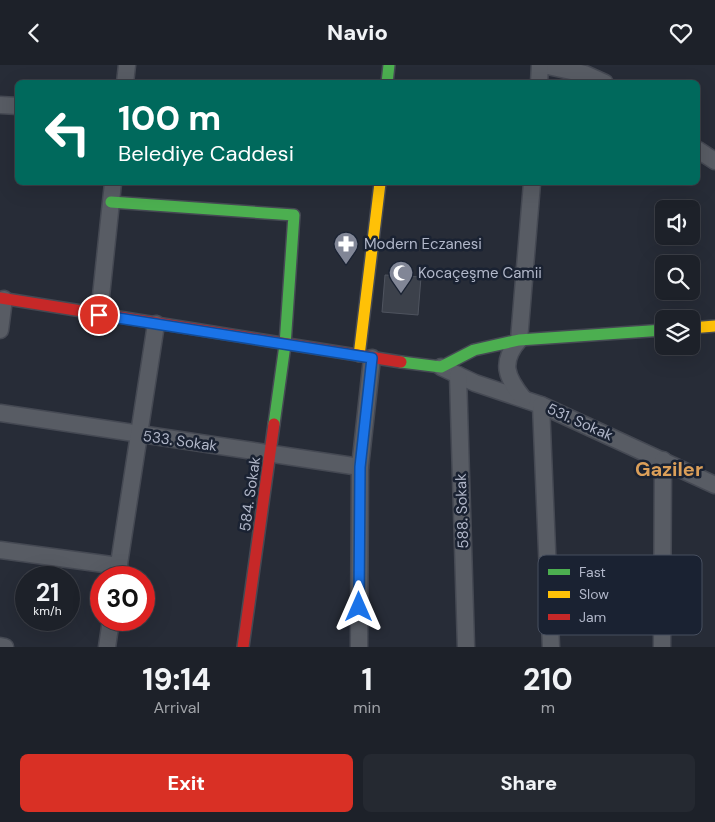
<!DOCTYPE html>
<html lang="en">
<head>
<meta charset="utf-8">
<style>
	:root { --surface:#1d2129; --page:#252931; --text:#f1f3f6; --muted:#a0a3a8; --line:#3b3e46; --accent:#d93025 }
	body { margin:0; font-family:"DM Sans",sans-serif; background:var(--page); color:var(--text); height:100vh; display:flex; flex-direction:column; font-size:19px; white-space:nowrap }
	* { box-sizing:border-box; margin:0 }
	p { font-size:16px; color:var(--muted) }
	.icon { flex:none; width:28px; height:28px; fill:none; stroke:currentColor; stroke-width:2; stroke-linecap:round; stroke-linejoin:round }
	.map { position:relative; height:582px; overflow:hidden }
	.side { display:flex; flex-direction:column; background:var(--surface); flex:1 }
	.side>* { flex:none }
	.top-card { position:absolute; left:15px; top:15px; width:685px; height:105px; border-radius:8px; box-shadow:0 5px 20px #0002,0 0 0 1px var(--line); background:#00695c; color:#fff; overflow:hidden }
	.fabs { position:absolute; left:655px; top:135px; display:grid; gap:10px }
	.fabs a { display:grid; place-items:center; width:45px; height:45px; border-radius:8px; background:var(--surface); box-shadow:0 5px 20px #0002,0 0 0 1px var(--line); font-size:25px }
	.speed { position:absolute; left:15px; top:501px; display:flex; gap:10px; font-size:25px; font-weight:700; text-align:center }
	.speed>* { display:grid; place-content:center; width:65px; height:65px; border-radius:50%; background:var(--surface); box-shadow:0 5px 20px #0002,0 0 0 1px var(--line); line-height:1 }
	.speed small { font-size:12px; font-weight:400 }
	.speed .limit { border:8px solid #d22; background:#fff; color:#111 }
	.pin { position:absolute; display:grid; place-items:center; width:42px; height:42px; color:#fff; margin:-21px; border:2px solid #fff; border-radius:50%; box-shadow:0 1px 5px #0007 }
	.me { position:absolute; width:55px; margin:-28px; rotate:0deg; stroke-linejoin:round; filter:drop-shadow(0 0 4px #0008) }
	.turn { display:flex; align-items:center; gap:18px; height:105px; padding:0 20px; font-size:22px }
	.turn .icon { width:65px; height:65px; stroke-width:2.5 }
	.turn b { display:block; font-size:35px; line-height:42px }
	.eta { display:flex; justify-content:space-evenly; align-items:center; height:85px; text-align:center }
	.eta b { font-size:30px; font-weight:800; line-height:35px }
	.primary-button { display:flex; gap:10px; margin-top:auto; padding:10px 20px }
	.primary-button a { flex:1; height:58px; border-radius:8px; background:var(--accent); color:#fff; font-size:20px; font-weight:800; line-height:58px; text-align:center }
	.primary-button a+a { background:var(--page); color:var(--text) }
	header { display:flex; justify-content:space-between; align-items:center; height:65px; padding:0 20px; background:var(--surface); font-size:22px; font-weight:800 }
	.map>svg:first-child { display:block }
	.building { fill:#3c414b; stroke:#4f545f }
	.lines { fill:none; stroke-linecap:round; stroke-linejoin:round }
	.street-casing { stroke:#454953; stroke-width:19 }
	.fast-casing { stroke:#454953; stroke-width:14 }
	.slow-casing { stroke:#454953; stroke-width:14 }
	.jam-casing { stroke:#454953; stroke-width:14 }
	.street { stroke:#585c64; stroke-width:16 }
	.fast { stroke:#4caf50; stroke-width:11 }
	.slow { stroke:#ffc107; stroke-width:11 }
	.jam { stroke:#c62828; stroke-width:11 }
	.route-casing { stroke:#114b97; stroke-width:12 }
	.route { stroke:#1a73e8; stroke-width:9 }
	.labels { text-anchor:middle; stroke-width:5; stroke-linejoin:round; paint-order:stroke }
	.poi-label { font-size:15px; fill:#b1b7c9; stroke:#1a2232; text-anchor:start }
	.street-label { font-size:15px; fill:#b1b7c9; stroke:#1a2232 }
	.district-label { font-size:20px; font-weight:bold; fill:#db9f59; stroke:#1a2232 }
	.key { fill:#1a2232; stroke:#474f5f; stroke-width:1 }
	.key-label { font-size:14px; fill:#b1b7c9 }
</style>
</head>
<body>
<header><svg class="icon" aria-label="back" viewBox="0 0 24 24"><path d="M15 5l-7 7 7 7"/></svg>Navio<svg class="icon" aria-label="heart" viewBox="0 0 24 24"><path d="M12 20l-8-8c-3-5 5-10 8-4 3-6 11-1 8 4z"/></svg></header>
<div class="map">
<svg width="715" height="582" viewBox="0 0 715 582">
	<rect width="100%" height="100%" fill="#272c37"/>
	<path class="building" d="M385,210L421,212L418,250L382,247Z"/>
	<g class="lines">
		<defs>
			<g id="street">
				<path d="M543,0L585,9L605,18"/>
				<path d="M125,18L127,0"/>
				<path d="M539,18L540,0"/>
				<path d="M0,40L18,41"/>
				<path d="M698,85L715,96"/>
				<path d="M99,250L113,118"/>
				<path d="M0,265L4,234"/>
				<path d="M441,302L475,318L541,340L715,420"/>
				<path d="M458,310L466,582"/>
				<path d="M523,333C506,312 500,297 519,275L532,118"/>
				<path d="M541,340L551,582"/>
				<path d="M0,348L360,402"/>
				<path d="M0,485L119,501"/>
				<path d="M117,512L156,259"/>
				<path d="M0,581L5,582"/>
				<path d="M107,582L111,555"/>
				<path d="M359,582L360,402L372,293"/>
				<path d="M662,582L663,395"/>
			</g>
			<g id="fast">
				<path d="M387,18L389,0"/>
				<path d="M111,137L294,150L285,280L274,359"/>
				<path d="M401,297L441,302L474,285L519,275L664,265"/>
			</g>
			<g id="slow">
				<path d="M691,263L715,261"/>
				<path d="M359,291L380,118"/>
			</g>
			<g id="jam">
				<path d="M0,233L401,297"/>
				<path d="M243,582L274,359"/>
			</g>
		</defs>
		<use href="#street" class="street-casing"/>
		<use href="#fast" class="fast-casing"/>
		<use href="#slow" class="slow-casing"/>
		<use href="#jam" class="jam-casing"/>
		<use href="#street" class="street"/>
		<use href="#fast" class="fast"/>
		<use href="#slow" class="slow"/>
		<use href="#jam" class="jam"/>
	</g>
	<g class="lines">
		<defs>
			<path id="route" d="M99,250L372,293L360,402L359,542"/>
		</defs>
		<use href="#route" class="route-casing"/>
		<use href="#route" class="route"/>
	</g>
	<defs>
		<symbol id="pharmacy-pin" viewBox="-11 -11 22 30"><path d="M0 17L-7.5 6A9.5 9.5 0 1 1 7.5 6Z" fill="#818696" stroke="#1a2232"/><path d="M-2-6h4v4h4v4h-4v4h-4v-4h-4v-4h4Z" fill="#fff"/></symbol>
		<symbol id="mosque-pin" viewBox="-11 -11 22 30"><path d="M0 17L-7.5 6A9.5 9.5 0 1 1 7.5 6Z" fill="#818696" stroke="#1a2232"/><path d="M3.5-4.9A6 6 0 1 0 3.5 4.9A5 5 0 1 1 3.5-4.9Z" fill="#fff"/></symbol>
	</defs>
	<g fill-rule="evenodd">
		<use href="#pharmacy-pin" x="332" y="165" width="28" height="38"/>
		<use href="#mosque-pin" x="387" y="194" width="28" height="38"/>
	</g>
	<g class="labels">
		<g class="poi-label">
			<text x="364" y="184">Modern Eczanesi</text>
			<text x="418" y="213">Kocaçeşme Camii</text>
		</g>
		<g class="street-label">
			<text transform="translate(580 357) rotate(24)" y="5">531. Sokak</text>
			<text transform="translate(180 376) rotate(8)" y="5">533. Sokak</text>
			<text transform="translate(250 429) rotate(-82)" y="5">584. Sokak</text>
			<text transform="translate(462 446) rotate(-92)" y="5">588. Sokak</text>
		</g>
		<g class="district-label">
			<text x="669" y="411">Gaziler</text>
		</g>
	</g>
	<rect x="538" y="490" width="164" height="80" rx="8" class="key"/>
	<rect x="548" y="504" width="22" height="6" fill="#4caf50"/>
	<rect x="548" y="526" width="22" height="7" fill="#ffc107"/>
	<rect x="548" y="549" width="22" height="6" fill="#c62828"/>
	<g class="key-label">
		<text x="579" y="512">Fast</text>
		<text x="579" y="534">Slow</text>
		<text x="579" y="557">Jam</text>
	</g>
</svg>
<div class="fabs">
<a><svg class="icon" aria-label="sound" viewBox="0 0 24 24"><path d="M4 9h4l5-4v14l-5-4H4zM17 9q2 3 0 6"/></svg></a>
<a><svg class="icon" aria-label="search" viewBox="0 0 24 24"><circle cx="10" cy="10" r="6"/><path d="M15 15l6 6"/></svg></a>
<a><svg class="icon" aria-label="layers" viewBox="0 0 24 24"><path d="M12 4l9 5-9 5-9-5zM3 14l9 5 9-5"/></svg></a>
</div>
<div class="speed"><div>21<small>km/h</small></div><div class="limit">30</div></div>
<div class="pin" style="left:99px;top:250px;background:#d93025"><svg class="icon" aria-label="arrive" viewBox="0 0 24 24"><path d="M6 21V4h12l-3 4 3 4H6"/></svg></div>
<svg class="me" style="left:359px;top:542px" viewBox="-20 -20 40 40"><path d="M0-17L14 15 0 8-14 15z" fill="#1a73e8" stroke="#fff" stroke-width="4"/></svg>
<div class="top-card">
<div class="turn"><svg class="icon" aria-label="left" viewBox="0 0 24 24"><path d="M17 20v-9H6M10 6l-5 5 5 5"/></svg><div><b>100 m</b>Belediye Caddesi</div></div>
</div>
</div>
<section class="side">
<div class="eta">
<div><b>19:14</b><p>Arrival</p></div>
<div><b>1</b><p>min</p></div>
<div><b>210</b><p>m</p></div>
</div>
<div class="primary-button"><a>Exit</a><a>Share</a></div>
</section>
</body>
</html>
